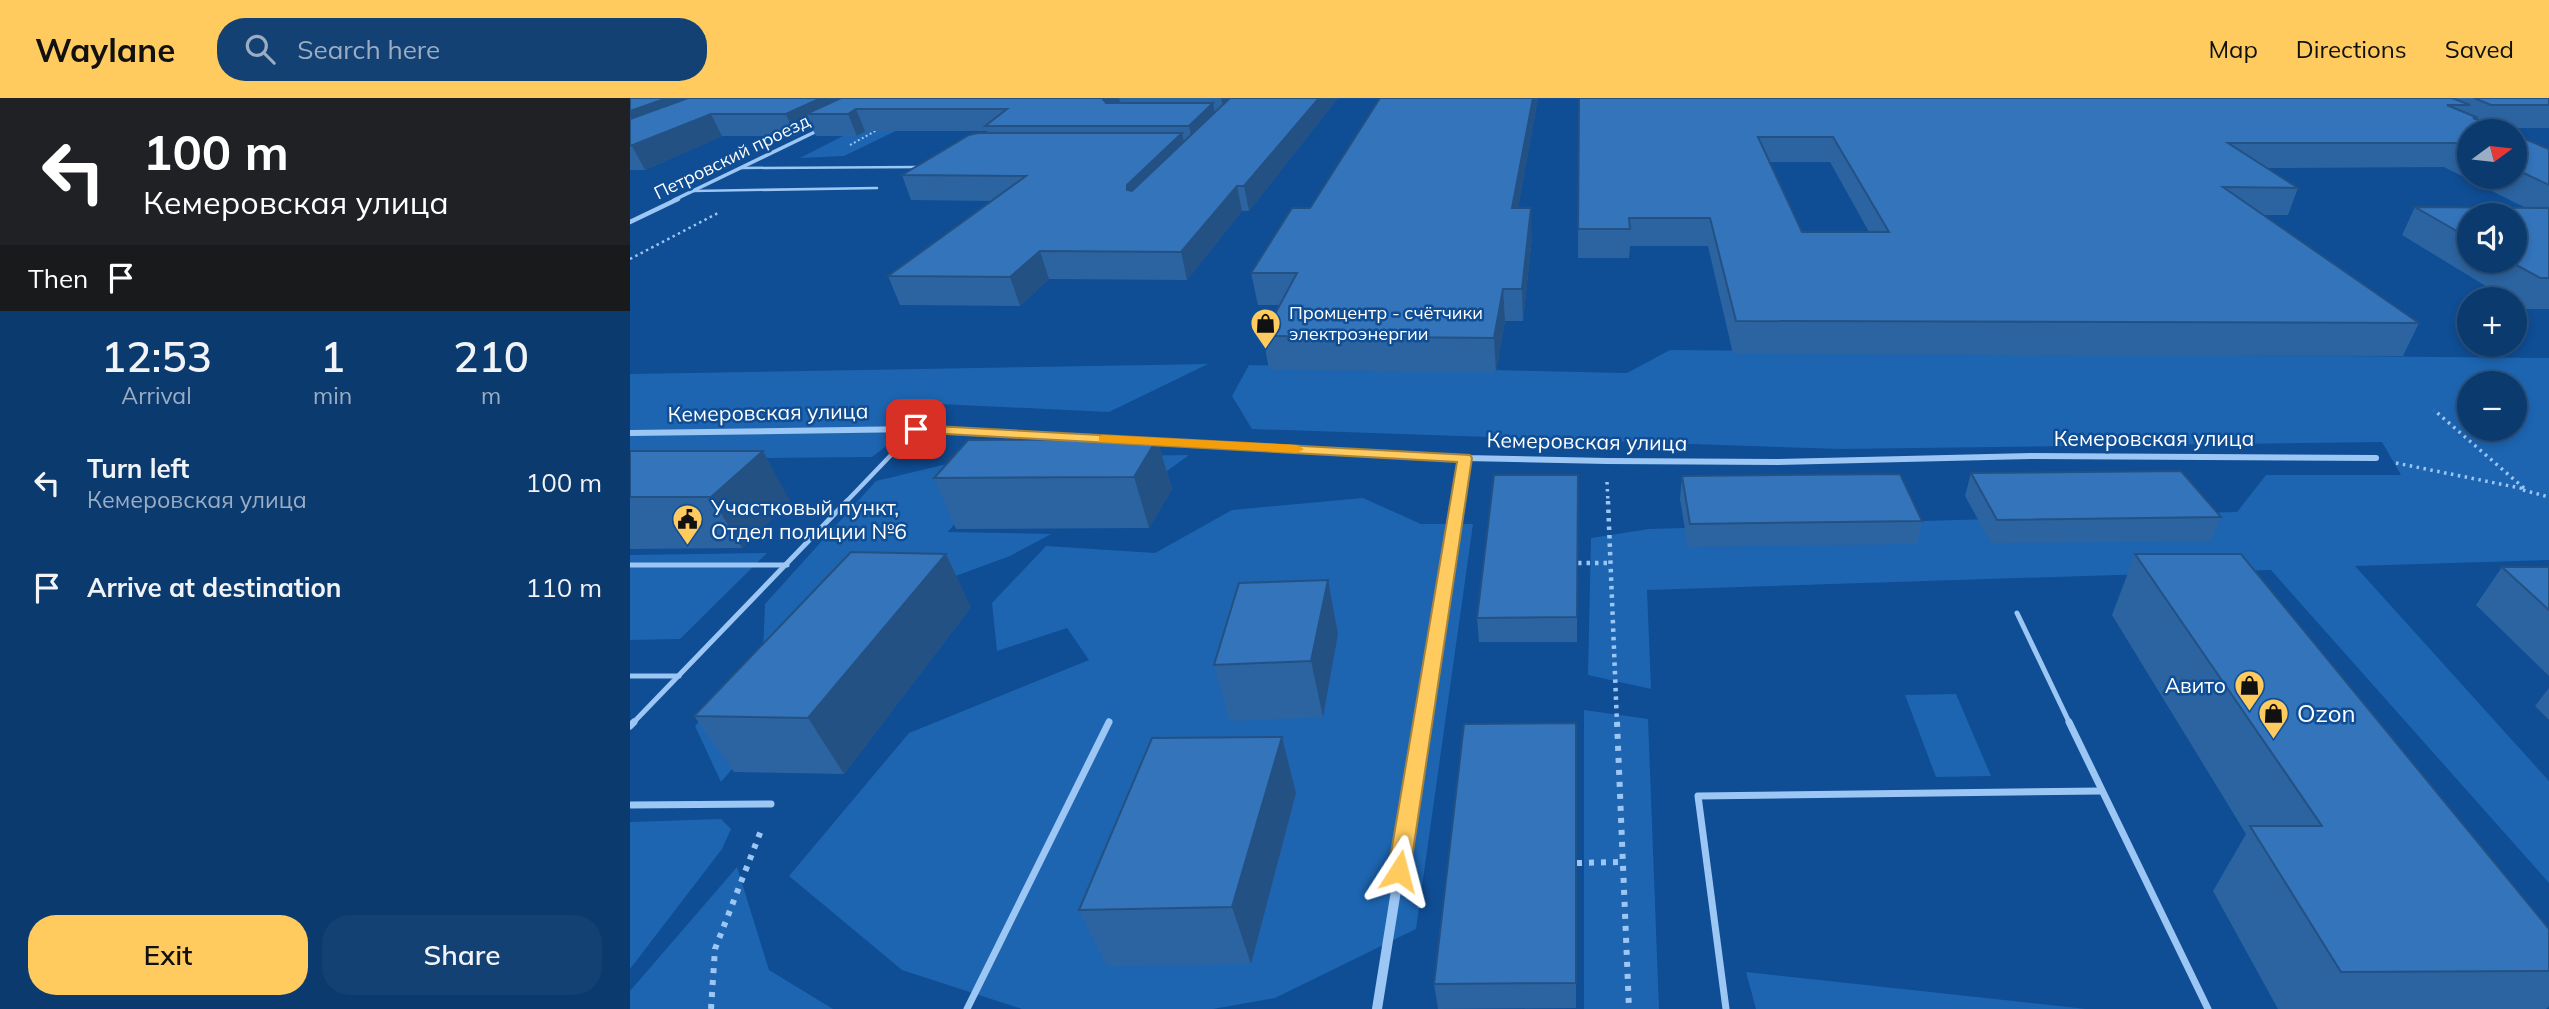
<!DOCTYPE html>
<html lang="en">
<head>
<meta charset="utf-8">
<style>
	:root { --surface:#0b3a6f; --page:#144174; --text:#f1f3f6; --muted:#9aadc3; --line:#2b5482; --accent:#ffcb5f }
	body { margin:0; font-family:Mulish,sans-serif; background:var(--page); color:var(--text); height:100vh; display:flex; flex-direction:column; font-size:26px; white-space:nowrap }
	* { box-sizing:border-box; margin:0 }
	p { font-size:23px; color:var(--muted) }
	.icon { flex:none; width:38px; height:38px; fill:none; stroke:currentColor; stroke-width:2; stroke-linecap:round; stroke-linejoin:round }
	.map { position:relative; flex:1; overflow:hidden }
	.sheet { display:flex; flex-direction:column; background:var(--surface); width:630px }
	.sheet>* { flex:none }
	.hud { background:#202124; color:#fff; overflow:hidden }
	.needle { width:46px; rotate:75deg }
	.tools { position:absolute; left:1827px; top:21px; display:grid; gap:14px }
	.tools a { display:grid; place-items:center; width:70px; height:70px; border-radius:50%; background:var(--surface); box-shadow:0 4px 10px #0003,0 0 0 2px var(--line); font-size:35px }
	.pin { position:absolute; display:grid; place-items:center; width:60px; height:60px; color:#fff; margin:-30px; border-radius:14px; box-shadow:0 4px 10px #0006 }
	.me { position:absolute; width:77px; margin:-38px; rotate:9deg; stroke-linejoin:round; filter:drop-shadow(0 0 5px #0008) }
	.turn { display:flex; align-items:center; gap:24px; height:147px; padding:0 28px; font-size:32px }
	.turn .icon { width:91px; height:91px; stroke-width:2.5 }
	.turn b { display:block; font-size:49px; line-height:60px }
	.then { display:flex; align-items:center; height:66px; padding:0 28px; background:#0003; gap:14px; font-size:26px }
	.eta { display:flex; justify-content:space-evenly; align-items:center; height:119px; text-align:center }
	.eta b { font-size:42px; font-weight:600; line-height:49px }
	.button { display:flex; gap:14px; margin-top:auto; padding:14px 28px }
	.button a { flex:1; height:80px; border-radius:28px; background:var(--accent); color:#111; font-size:28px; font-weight:600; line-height:80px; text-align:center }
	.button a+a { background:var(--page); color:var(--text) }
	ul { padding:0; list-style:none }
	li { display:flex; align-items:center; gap:21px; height:105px; padding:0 28px }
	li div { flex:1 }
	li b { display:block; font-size:26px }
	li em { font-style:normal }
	header { display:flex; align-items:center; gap:42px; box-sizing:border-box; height:98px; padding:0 35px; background:var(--accent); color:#111 }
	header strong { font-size:33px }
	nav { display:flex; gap:38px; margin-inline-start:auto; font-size:24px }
	.search { width:490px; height:63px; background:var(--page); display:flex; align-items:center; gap:18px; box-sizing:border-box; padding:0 24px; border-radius:28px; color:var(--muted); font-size:26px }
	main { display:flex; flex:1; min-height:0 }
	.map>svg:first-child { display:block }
	.green { fill:#1d65b1; fill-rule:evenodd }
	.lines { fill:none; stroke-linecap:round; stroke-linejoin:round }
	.path-far4 { stroke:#9cc6f4; stroke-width:2; stroke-dasharray:2 2.5; stroke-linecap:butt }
	.path-far3 { stroke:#9cc6f4; stroke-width:2.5; stroke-dasharray:2.5 3.5; stroke-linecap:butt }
	.path-far2 { stroke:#9cc6f4; stroke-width:3.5; stroke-dasharray:2.5 4.5; stroke-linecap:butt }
	.path-far1 { stroke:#9cc6f4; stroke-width:4.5; stroke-dasharray:3.5 5; stroke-linecap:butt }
	.path { stroke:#9cc6f4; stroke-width:6; stroke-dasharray:5 7; stroke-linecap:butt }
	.lane-far3 { stroke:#9cc6f4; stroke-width:2.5 }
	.lane-far2 { stroke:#9cc6f4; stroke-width:4.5 }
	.lane-far1 { stroke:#9cc6f4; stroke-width:5 }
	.lane { stroke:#9cc6f4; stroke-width:7 }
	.street-far4 { stroke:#9cc6f4; stroke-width:3.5 }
	.street-far3 { stroke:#9cc6f4; stroke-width:4.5 }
	.street-far2 { stroke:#9cc6f4; stroke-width:6 }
	.street-far1 { stroke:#9cc6f4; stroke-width:8 }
	.street { stroke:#9cc6f4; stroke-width:10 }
	.wall { fill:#2c64a1; fill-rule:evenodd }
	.shaded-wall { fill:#245183 }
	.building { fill:#3374bb; stroke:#245183; stroke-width:2; fill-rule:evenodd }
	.route { fill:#ffcb5f; stroke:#a6843e; stroke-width:2 }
	.slow { fill:#f59e0b }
	.labels { text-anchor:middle; stroke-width:5; stroke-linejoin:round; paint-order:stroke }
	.far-street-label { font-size:18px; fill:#fff; stroke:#0f4d94 }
	.far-poi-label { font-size:18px; fill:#fff; stroke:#0f4d94; text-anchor:start }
	.street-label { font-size:21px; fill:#fff; stroke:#0f4d94 }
	.poi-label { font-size:21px; fill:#fff; stroke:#0f4d94; text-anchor:start }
	.near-poi-label { font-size:24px; fill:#fff; stroke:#0f4d94; text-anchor:start }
</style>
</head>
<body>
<header>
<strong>Waylane</strong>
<div class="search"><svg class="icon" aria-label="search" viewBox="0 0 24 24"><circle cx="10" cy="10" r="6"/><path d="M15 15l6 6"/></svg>Search here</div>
<nav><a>Map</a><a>Directions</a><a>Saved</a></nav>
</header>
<main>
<section class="sheet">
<div class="hud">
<div class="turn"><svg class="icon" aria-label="left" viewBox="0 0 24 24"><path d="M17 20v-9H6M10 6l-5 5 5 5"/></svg><div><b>100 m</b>Кемеровская улица</div></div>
<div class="then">Then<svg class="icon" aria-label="arrive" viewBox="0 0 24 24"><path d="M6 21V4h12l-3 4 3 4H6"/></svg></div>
</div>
<div class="eta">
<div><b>12:53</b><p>Arrival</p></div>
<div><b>1</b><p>min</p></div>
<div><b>210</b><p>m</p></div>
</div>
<ul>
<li><svg class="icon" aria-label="left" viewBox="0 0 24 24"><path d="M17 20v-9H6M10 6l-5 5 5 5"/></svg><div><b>Turn left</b><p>Кемеровская улица</p></div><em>100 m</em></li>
<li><svg class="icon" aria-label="arrive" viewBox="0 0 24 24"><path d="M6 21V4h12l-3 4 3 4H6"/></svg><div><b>Arrive at destination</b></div><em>110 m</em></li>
</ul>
<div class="button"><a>Exit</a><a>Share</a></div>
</section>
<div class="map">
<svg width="1919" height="911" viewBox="0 0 1919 911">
	<rect width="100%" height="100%" fill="#0f4d94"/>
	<g class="green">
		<path d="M287,0H334L214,58L170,60Z"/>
		<path d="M1040,252L1919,260V462L1725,468L1919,683V785L1641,472L1017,492L1021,591L958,577L961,440L1019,431L1607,414L1636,377H1771L1752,344L1210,351L622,331L602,298L619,267L997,275ZM1839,285H1885V331H1839Z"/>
		<path d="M578,266L479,314L310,306L242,359L0,361V276Z"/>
		<path d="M559,357L522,384L354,389L318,434L421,436L380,458L241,509L91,684L65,628L133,554L135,506L246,383L342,360Z"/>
		<path d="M733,400L791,426H843L786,831L645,900L583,911H392L272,872L159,778L279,635L459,562L437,530L367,553L362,505L416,448L525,455L602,412Z"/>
		<path d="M137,455L50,541L0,542V457Z"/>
		<path d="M1326,596L1361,678L1306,679L1275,597Z"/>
		<path d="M954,612L1018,621L1029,911H954Z"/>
		<path d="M91,721L101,731L92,751L0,871V724Z"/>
		<path d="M107,769L139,872L203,911H0V893Z"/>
		<path d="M1116,874L1456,911H1126Z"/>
	</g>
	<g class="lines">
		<path class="path-far4" d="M220,47L249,31"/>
		<path class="path-far3" d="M0,161L88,115"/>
		<g class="path-far2">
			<path d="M1766,365L1895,391L1804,312"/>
			<path d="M977,384L978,405"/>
			<path d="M1893,392L1919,399"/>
		</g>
		<g class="path-far1">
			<path d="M978,403L987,626"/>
			<path d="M948,465H979"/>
		</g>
		<g class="path">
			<path d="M987,624L999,911"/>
			<path d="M947,765L991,764"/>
			<path d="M81,911L85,851L132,730"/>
		</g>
		<g class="lane-far3">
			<path d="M111,70L289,69"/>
			<path d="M63,93L247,90"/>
		</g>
		<path class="lane-far2" d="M215,405L286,331"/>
		<g class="lane-far1">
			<path d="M0,467H157"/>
			<path d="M1387,515L1440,626"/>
			<path d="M0,578H49"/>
			<path d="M2,626L217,403"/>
			<path d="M478,626L479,623"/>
		</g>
		<g class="lane">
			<path d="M1439,624L1578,911"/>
			<path d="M0,628L4,624"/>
			<path d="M0,707L141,706"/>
			<path d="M337,911L479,624"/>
			<path d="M1096,911L1068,698L1471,693"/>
		</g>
		<path class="street-far4" d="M44,102L191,31"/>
		<path class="street-far3" d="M0,124L48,101"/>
		<g class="street-far2">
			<path d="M0,335L286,331L493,342"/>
			<path d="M518,343L835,360L977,363L1147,364L1401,358L1746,360"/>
			<path d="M828,405L835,360"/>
		</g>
		<path class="street-far1" d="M793,626L828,403"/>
		<path class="street" d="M747,911L793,624"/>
	</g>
	<g class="wall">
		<path d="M0,0H708L619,113H612L557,182L419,181L390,208L270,207L258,178L362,103L281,102L272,77L357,35V33H235L227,38H186L182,30L165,38H92L15,72H0Z"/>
		<path d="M908,0L888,110L902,139L893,223H875L866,274L639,272L633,238L650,207H628L621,175L680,110Z"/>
		<path d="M949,0H1919V30H1868L1839,33V79H1885V37L1919,51V211H1892L1885,206V201H1877L1772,137L1785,109L1896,110L1814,69L1637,70L1668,90L1658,117H1633L1789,225L1773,258L1103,256L1078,148H1000L999,160H948ZM1139,64H1200L1239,134H1172ZM1839,117L1885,163H1839Z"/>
		<path d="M527,341L542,391L519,430L326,431L304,380Z"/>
		<path d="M0,353L160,403L112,450L0,451Z"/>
		<path d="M1341,375L1591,419L1581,443L1361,445L1335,398Z"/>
		<path d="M948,377L947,544H849L847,520Z"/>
		<path d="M1052,378L1292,423L1287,446L1058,449L1050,401Z"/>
		<path d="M1505,456L1919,831V908L1916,911H1648L1583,793L1616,736L1482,517Z"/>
		<path d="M1872,469H1919V578L1846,507Z"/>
		<path d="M698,482L708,536L693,619L600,623L584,567Z"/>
		<path d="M341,509L214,676L104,674L64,618Z"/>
		<path d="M1919,590V622L1905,608Z"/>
		<path d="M946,625V910L808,911L804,886Z"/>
		<path d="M666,695L621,866L477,868L449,812Z"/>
	</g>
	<g class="shaded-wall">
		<path d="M37,0H101L0,40V13Z"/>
		<path d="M191,0H233L176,16L182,30L165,38L156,16Z"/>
		<path d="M474,0H489L492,11L478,22L473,1Z"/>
		<path d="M591,0H613L595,19Z"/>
		<path d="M689,0H708L619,113L614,88Z"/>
		<path d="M903,0H908L883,139L882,110Z"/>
		<path d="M583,5L587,27L564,50L559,28Z"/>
		<path d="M226,11L235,33L227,38L218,16Z"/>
		<path d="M81,16L92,38L15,72L2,48Z"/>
		<path d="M552,35L557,58L504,112L497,92V87Z"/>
		<path d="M607,88L612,113L557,182L551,154Z"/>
		<path d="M901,110L902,139L893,223L892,191Z"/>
		<path d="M410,153L419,181L390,208L380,179Z"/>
		<path d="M873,191L875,223L866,274L864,240Z"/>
		<path d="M527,341L542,391L519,430L504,379Z"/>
		<path d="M133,353L160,403L112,450L81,399Z"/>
		<path d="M316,456L341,509L214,676L178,620Z"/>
		<path d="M698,482L708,536L693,619L681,563Z"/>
		<path d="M652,639L666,695L621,866L602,809Z"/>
	</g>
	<g class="building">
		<path d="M0,0H37L0,13Z"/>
		<path d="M58,0H191L156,16H81L0,48V21Z"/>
		<path d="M211,0H474L473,1L476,5H583L559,28H355L377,11H226L218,16H176Z"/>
		<path d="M600,0H689L614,88H607L551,154L410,153L380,179L258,178L396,78L272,77L339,37L348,35H552L497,87V92L502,93Z"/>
		<path d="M750,0H903L882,110H901L892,191H873L864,240L633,238L667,175H621L662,110H680Z"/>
		<path d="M949,0H1822L1840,7H1817L1848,20H1843L1876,33H1839V51L1826,45H1598L1668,90L1593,89L1789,225L1106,223L1080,120H999L1000,131H948ZM1128,39H1203L1259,134H1172Z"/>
		<path d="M1844,0H1919V7H1861Z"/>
		<path d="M1885,37L1919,51V87L1885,71Z"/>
		<path d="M1785,109L1919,110V180H1910L1879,163H1885V117H1839V140Z"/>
		<path d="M527,341L504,379L304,380L338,342Z"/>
		<path d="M0,353H133L81,399H0Z"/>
		<path d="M1551,373L1591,419L1367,422L1341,375Z"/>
		<path d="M1270,376L1292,423L1060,426L1052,378Z"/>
		<path d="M864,377H948L947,519L847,520Z"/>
		<path d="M221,454L316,456L178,620L64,618Z"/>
		<path d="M1505,456H1611L1919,831V873L1711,874L1620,728H1692Z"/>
		<path d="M1872,469H1919V512Z"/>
		<path d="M698,482L681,563L584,567L609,485Z"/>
		<path d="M946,625V885L804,886L834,626Z"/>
		<path d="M652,639L602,809L449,812L522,640Z"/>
	</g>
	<path class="route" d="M286,327L840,357L842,360L780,773L777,780L769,783L761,780L758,773L827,364L281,334V328Z"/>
	<path class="slow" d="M473,337L667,347L674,351L667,355L469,344V338Z"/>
	<defs>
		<symbol id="shop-pin" viewBox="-11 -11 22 30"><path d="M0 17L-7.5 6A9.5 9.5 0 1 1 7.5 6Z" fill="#ffcb5f" stroke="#0f4d94"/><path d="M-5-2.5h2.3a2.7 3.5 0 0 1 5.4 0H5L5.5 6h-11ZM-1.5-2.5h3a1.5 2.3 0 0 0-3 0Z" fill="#111"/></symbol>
		<symbol id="civic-pin" viewBox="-11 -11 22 30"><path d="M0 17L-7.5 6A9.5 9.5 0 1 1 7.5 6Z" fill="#ffcb5f" stroke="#0f4d94"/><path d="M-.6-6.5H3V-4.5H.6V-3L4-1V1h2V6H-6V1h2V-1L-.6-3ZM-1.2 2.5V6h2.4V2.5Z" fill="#111"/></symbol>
	</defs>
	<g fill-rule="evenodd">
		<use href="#shop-pin" x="618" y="208" width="35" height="47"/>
		<use href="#civic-pin" x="40" y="404" width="35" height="47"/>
		<use href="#shop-pin" x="1602" y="570" width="35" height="47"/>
		<use href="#shop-pin" x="1626" y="598" width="35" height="47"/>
	</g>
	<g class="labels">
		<g class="far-street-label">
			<text transform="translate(102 59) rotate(-26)" y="6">Петровский проезд</text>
		</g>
		<g class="far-poi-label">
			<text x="659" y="221">Промцентр - счётчики<tspan x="659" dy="21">электроэнергии</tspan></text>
		</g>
		<g class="street-label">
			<text transform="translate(138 315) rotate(-1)" y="7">Кемеровская улица</text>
			<text x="1524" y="348">Кемеровская улица</text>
			<text transform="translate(957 344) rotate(1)" y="7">Кемеровская улица</text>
		</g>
		<g class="poi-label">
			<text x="81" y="417">Участковый пункт,<tspan x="81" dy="24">Отдел полиции №6</tspan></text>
			<text x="1596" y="595" text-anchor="end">Авито</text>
		</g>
		<g class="near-poi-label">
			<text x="1667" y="624">Ozon</text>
		</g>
	</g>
</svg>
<div class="tools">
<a><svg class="needle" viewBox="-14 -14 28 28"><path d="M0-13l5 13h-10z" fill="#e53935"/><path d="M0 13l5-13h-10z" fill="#9aadc3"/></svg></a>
<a><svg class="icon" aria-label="sound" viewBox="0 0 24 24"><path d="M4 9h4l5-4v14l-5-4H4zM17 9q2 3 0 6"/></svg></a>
<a>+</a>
<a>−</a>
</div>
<div class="pin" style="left:286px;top:331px;background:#d93025"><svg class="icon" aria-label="arrive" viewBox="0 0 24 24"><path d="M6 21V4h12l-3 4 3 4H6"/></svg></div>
<svg class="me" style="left:769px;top:773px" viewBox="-20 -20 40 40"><path d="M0-17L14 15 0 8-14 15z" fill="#ffcb5f" stroke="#fff" stroke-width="4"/></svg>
</div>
</main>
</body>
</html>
